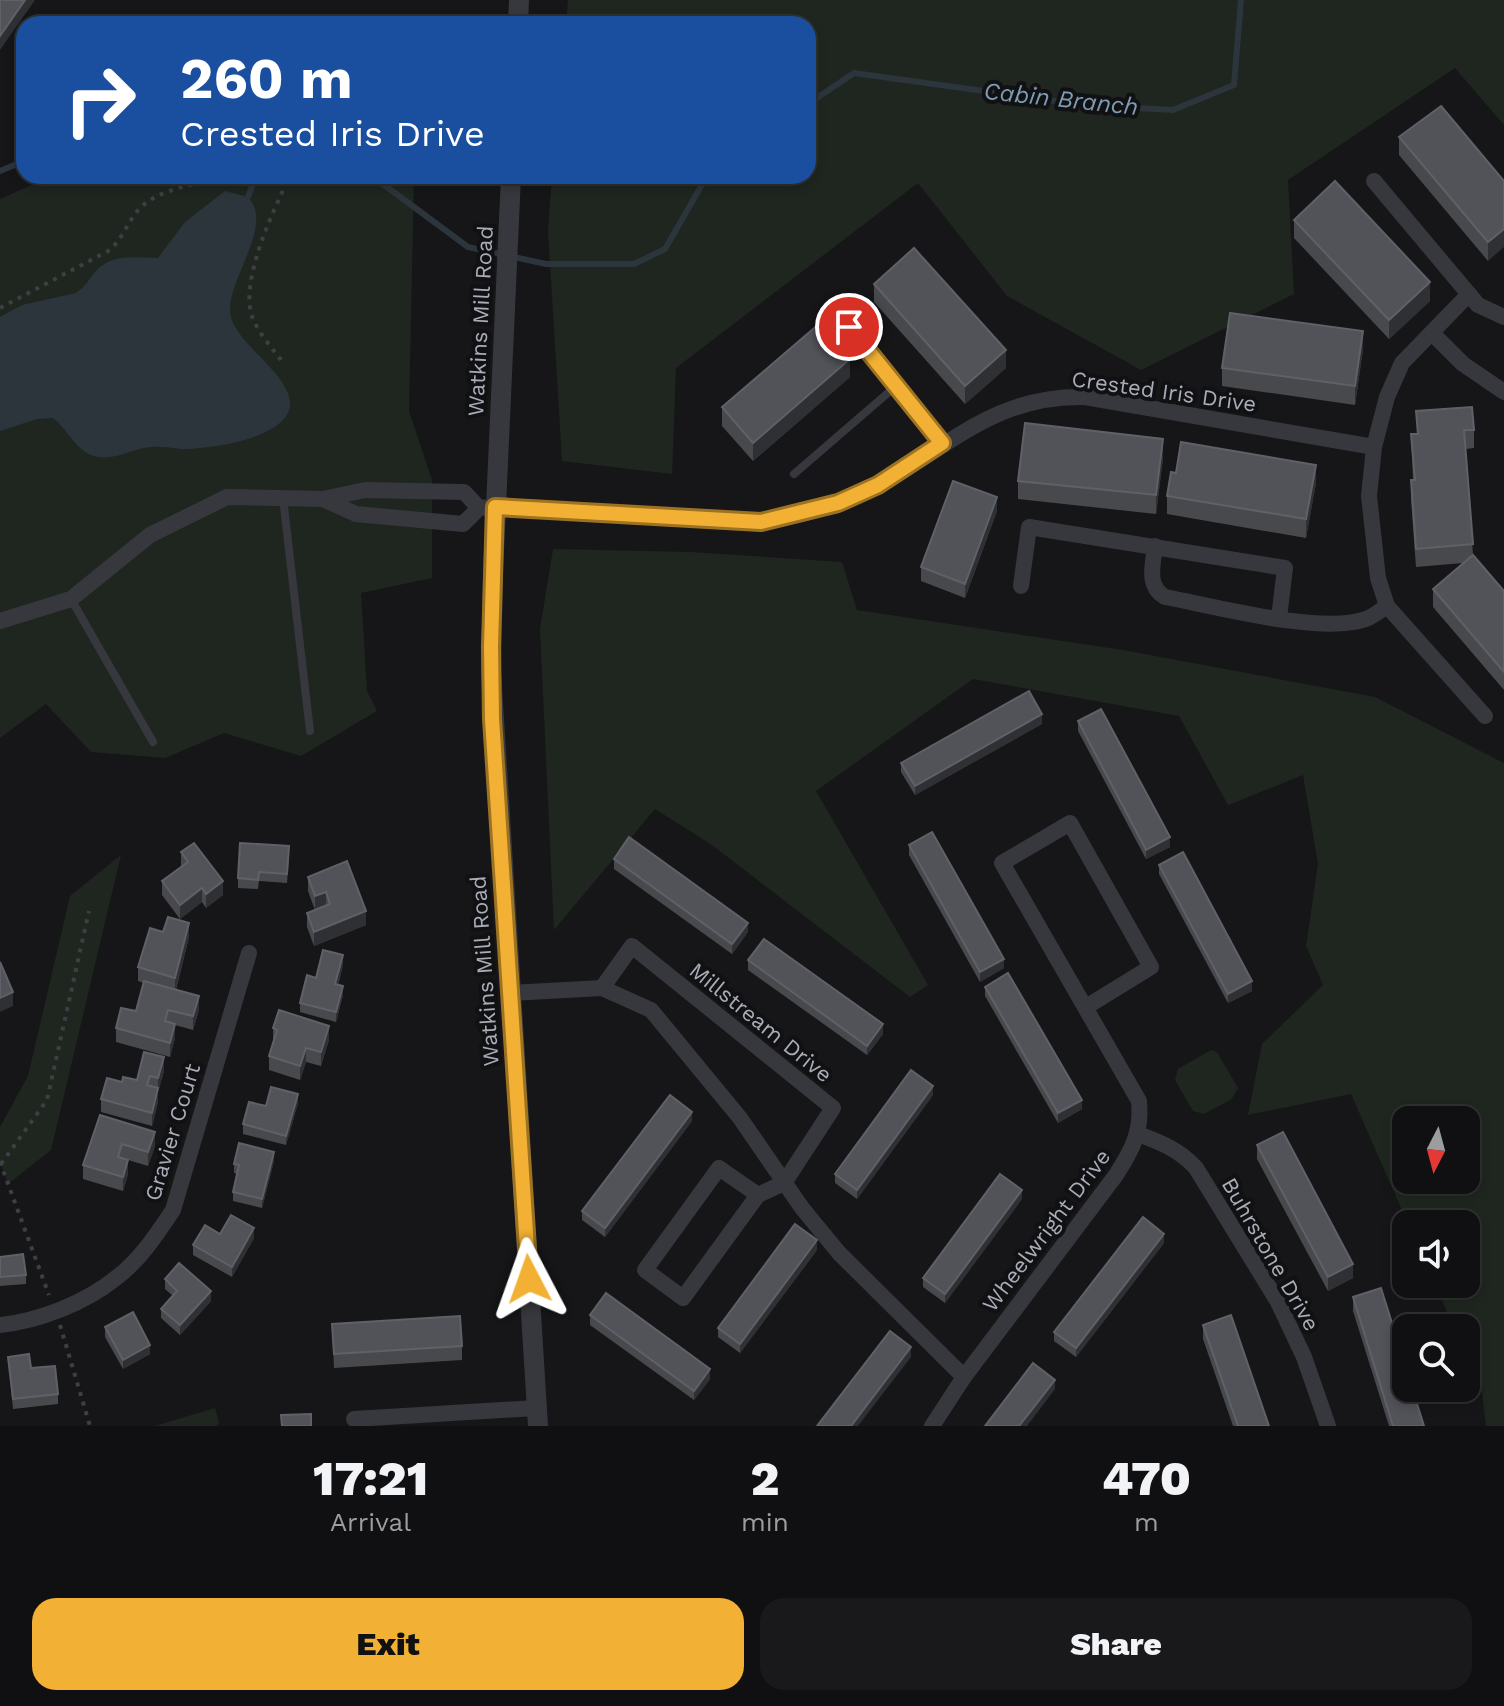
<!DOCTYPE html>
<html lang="en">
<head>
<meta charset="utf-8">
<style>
	:root { --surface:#101012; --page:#19191b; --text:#f1f3f6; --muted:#9c9d9f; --line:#303032; --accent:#f2b134 }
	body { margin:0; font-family:"Work Sans",sans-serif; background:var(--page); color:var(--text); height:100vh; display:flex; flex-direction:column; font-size:30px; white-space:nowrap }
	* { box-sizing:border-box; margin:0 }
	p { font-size:26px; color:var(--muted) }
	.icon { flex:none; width:44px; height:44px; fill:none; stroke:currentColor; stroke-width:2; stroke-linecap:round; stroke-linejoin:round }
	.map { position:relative; height:1426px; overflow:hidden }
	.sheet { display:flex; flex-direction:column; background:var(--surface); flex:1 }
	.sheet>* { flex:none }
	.top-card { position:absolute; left:16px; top:16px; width:800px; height:168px; border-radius:24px; box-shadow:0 4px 12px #0003,0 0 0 2px var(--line); background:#1a4fa0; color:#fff; overflow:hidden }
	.needle { width:52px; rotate:186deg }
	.tools { position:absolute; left:1392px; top:1106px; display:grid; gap:16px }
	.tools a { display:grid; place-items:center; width:88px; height:88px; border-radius:16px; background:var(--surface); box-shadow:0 4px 12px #0003,0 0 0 2px var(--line); font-size:40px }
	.pin { position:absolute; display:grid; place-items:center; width:68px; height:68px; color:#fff; margin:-34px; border:4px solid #fff; border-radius:50%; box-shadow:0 2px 8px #0007 }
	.me { position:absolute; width:88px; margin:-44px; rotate:356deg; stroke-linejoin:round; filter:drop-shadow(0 0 6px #0008) }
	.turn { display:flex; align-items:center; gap:28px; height:168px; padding:0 32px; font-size:36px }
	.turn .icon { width:104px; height:104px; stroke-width:2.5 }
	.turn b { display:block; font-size:56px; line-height:68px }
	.eta { display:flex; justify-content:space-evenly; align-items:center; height:136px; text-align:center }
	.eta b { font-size:48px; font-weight:800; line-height:56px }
	.button { display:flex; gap:16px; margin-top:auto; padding:16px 32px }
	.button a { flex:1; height:92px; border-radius:24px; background:var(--accent); color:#111; font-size:32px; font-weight:800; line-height:92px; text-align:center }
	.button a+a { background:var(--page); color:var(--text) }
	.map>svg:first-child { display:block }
	.green { fill:#1e261f; fill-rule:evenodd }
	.water { fill:#2c353c }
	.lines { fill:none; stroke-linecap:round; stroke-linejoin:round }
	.stream { stroke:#2c353c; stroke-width:6 }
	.path { stroke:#3d3f44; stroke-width:4; stroke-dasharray:4 6; stroke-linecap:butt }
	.service { stroke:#37383d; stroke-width:8 }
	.minor { stroke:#37383d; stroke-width:16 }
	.tertiary { stroke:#37383d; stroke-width:20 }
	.wall { fill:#47494d }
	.shaded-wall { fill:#2f3033 }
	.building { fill:#525359; stroke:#5f6168; stroke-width:2 }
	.route-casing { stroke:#9d7322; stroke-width:20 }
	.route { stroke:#f2b134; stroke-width:14 }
	.labels { text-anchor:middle; stroke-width:8; stroke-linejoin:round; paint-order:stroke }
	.street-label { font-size:22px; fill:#a8adb8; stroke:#111113 }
	.water-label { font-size:24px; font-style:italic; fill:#7f9bb3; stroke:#111113 }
</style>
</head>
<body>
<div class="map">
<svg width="1504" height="1426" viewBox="0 0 1504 1426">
	<rect width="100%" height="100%" fill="#161618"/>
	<g class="green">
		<path d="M568,0H1504V125L1455,68L1288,180L1294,294L1141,370L1007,296L918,183L676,368L672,474L562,461L548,230L552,176H808V24H566Z"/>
		<path d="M42,176H414L409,411L432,480V578L361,593L367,691L377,711L301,756L224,733L165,758L91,752L46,704L0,738V199L36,183Z"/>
		<path d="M553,549L690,552L842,562L857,610L1123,650L1375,697L1504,763V1426H1486L1482,1392L1466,1356V1328H1454L1435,1284H1466V1224H1408L1351,1094L1248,1115L1262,1044L1323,985L1306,946L1318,864L1303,775L1228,805L1179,716L973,679L816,791L928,985L910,997L712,845L655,809L554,930L540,629ZM1406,1120H1466V1180H1406Z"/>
		<path d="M121,855L51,1150L8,1184L0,1162V1127L28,1076L70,896Z"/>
		<path d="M1211,1050L1217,1052L1238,1088L1232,1099L1204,1114L1193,1111L1175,1080L1178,1069Z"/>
		<path d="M215,1408L219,1422L217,1426H155Z"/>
	</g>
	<path class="water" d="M225,191L248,197C275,225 227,280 230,312C232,341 287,371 290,402C292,439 208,449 181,449C171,448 162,446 151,447C133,448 117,460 98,457C77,454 68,429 53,418L37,419L0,431V317L22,305L76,293C88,285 88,279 97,270C113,253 138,258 158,258L185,222Z"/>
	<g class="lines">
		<g class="stream">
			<path d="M808,104L854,73L1085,105L1173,110L1234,85L1241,0"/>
			<path d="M0,171L24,161"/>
			<path d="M372,176L468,247L546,264H634L665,249L707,176"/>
			<path d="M248,197L256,176"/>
		</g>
		<g class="path">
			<path d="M264,177L286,184"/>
			<path d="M0,308L110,250C123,238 128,221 140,208C161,187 203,183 231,176"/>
			<path d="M281,360C271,347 259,333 253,319C238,283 274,209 290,176"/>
			<path d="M0,1162L49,1295"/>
			<path d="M1,1164L47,1100L89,911"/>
			<path d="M60,1325L90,1426"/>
		</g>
		<g class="service">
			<path d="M794,474L896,386"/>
			<path d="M283,498L310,731"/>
			<path d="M71,599L153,742"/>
		</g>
		<g class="minor">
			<path d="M1374,181L1478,305L1504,317"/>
			<path d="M1469,294L1402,363L1387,397L1374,447L1369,496L1378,578L1387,606L1485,716"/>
			<path d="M833,307L942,443"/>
			<path d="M1432,333L1463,364L1504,392"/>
			<path d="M479,508L464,492L365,490L323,499L356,514L463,524L479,508L495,507C556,512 616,515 677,518C704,519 735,525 762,522C784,519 817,511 838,503C928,472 978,394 1085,397L1374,447"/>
			<path d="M1155,546C1153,565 1146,586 1165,597C1214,606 1321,635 1366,619C1374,616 1381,610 1387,606"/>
			<path d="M1021,586L1029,527L1285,568L1279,618"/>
			<path d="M0,621L71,599L150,535L227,497L323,499"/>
			<path d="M602,988L632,946L833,1108L784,1183L758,1195L683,1298L645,1270L719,1168L758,1195"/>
			<path d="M510,993L602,988L651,1010L740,1118L802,1208L839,1253L964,1377"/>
			<path d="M1138,1134C1160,1142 1180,1150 1196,1168L1278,1302L1304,1357L1328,1426"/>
			<path d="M0,1325C39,1321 85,1303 116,1278C140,1260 157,1234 173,1210L249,953"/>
			<path d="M354,1419L536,1408"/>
			<path d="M932,1426L964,1377L1116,1175C1132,1150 1142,1132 1139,1101L1002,863L1070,823L1151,967L1086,1007"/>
		</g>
		<g class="tertiary">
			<path d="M518,24L519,0"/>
			<path d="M511,176L493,573L491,671L538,1426"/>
		</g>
	</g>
	<g class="wall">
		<path d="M1399,137L1504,181L1488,261L1399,155Z"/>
		<path d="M1294,220L1430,301L1389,339L1294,238Z"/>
		<path d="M874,284L1006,368L965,404L874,302Z"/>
		<path d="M1363,349L1355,405L1222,386V368Z"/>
		<path d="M850,377L753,461L722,426V407Z"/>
		<path d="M1416,411L1474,430V448L1466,449L1473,555L1504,591V690L1433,607V589L1463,563L1416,567L1411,499V480H1413L1411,434H1417Z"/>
		<path d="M1163,458L1156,514L1018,499V481Z"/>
		<path d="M1316,483L1306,538L1167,514V496Z"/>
		<path d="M997,511L965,598L921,581V567Z"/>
		<path d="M1078,721L1170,847L1146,859L1078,731Z"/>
		<path d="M1042,724L915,795L901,772V763Z"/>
		<path d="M909,845L1004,968L980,982L909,855Z"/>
		<path d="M181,852L223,895L206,908L202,902L180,919L162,895V881L181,867Z"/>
		<path d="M289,856L287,883L259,881L258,889L238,888V878Z"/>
		<path d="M614,859L748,932L732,954L614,869Z"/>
		<path d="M1159,865L1252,991L1228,1003L1159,874Z"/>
		<path d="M308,877L366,925L314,946L307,927V913L326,906L315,910L308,891Z"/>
		<path d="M163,932L189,937L176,990L199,1010L193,1030L175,1025V1038L170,1057L116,1042V1028L136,1011L144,983L138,981V967Z"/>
		<path d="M748,960L883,1034L867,1055L748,970Z"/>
		<path d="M343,965L338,985L343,995L336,1022L300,1012V1003L316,978Z"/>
		<path d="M985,987L1082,1109L1058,1123L985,996Z"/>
		<path d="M273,1028L329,1040L321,1066L306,1062L300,1080L269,1070V1056L273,1042Z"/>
		<path d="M164,1071L158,1092V1102L152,1126L101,1112V1099L122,1082L137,1080Z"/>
		<path d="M933,1095L857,1199L835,1183V1174Z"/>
		<path d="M298,1103L286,1145L243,1134V1124L266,1106Z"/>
		<path d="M100,1115L155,1146L148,1166L125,1159L128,1174L123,1191L83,1179V1165Z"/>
		<path d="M692,1121L605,1237L582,1220V1211Z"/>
		<path d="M1257,1145L1353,1278L1328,1291L1257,1159Z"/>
		<path d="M274,1161L262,1208L233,1201V1192L237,1174L234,1173V1164Z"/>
		<path d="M1022,1199L945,1303L923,1287V1278Z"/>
		<path d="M220,1234L254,1238L232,1277L193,1255V1245Z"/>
		<path d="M1164,1243L1076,1357L1054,1341V1332Z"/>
		<path d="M817,1250L740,1353L718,1337V1328Z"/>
		<path d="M0,1257L26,1275V1284L0,1286Z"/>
		<path d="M165,1279L211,1301L180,1335L161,1318V1309L173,1296L165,1289Z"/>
		<path d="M1353,1297L1424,1426H1389L1353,1311Z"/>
		<path d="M590,1315L710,1379L694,1400L590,1325Z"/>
		<path d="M332,1324L462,1346V1360L334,1368Z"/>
		<path d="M1203,1325L1269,1426H1233L1203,1339Z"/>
		<path d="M105,1327L150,1354L123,1369L105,1337Z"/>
		<path d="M8,1357L31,1368L58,1394V1404L13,1409Z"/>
	</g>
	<g class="shaded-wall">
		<path d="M25,0H35L0,50V36Z"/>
		<path d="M1504,229V247L1488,261V242Z"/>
		<path d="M1430,282V301L1389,339V320Z"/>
		<path d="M1363,331V349L1355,405V386Z"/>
		<path d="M1006,350V368L965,404V386Z"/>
		<path d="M850,359V377L753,461V443Z"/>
		<path d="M1163,439V458L1156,514V495Z"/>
		<path d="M1316,465V483L1306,538V519Z"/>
		<path d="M997,497V511L965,598V584Z"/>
		<path d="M1042,714V724L915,795V786Z"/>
		<path d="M1170,837V847L1146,859V850Z"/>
		<path d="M223,881V895L206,908V894Z"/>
		<path d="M202,888V902L180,919V905Z"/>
		<path d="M326,892V905L315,910V896Z"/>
		<path d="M366,911V925L314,946V932Z"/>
		<path d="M189,923V937L175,992V978Z"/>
		<path d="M748,923V932L732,954V944Z"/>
		<path d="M343,955V965L335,993V984Z"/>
		<path d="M1004,959V968L980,982V972Z"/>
		<path d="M1252,981V991L1228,1003V994Z"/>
		<path d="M343,986V995L336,1022V1012Z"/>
		<path d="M13,992V1006L0,1012V998Z"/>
		<path d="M199,996V1010L193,1030V1016Z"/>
		<path d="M175,1024V1038L170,1057V1043Z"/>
		<path d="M883,1024V1034L867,1055V1046Z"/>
		<path d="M329,1026V1040L321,1066V1052Z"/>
		<path d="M306,1048V1062L300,1080V1066Z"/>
		<path d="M164,1057V1071L158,1092V1102L152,1126V1113L158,1088V1078Z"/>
		<path d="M933,1086V1095L857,1199V1190Z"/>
		<path d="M298,1094V1103L286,1145V1136Z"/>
		<path d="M1082,1100V1109L1058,1123V1113Z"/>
		<path d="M692,1112V1121L605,1237V1228Z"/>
		<path d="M155,1132V1146L148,1166V1152Z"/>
		<path d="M274,1152V1161L262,1208V1199Z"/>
		<path d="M128,1160V1174L123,1191V1177Z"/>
		<path d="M1022,1190V1199L945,1303V1294Z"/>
		<path d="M254,1228V1238L232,1277V1267Z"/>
		<path d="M1164,1234V1243L1076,1357V1348Z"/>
		<path d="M817,1240V1250L740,1353V1344Z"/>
		<path d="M1353,1264V1278L1328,1291V1277Z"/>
		<path d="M211,1291V1301L180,1335V1325Z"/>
		<path d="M150,1345V1354L123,1369V1360Z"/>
		<path d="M911,1347V1357L858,1426H851Z"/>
		<path d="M710,1369V1379L694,1400V1391Z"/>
		<path d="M1055,1380V1389L1027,1426H1019Z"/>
	</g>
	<g class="building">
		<path d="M0,0H25L0,36Z"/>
		<path d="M1441,106L1504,181V229L1488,242L1399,137Z"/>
		<path d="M1335,181L1430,282L1389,320L1294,220Z"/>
		<path d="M914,248L1006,350L965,386L874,284Z"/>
		<path d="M1230,313L1363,331L1355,386L1222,368Z"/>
		<path d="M819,324L850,359L753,443L722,407Z"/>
		<path d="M1472,407L1474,430H1464L1473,544L1416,549L1411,480H1415L1411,434H1418L1416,411Z"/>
		<path d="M1025,423L1163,439L1156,495L1018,481Z"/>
		<path d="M1181,442L1316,465L1306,519L1167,496L1171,472L1176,473Z"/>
		<path d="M953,481L997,497L965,584L921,567Z"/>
		<path d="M1473,555L1504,591V672L1433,589Z"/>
		<path d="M1029,691L1042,714L915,786L901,763Z"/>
		<path d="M1101,709L1170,837L1146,850L1078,721Z"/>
		<path d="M932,832L1004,959L980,972L909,845Z"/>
		<path d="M629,837L748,923L732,944L614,859Z"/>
		<path d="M194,843L223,881L206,894L202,888L180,905L162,881L188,862L181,852Z"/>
		<path d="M240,843L289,846L287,874L259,872L258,880L238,878Z"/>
		<path d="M1183,852L1252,981L1228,994L1159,865Z"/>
		<path d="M347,861L366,911L314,932L307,913L330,904L326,892L315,896L308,877Z"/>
		<path d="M168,917L189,923L175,978L138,967L150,928L163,932Z"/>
		<path d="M764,939L883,1024L867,1046L748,960Z"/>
		<path d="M323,950L343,955L335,984L343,986L336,1012L300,1003L307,975L316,978Z"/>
		<path d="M0,962L13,992L0,998Z"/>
		<path d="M1008,973L1082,1100L1058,1113L985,987Z"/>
		<path d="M144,981L199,996L193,1016L168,1010L165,1021L175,1024L170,1043L116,1028L121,1008L136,1011Z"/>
		<path d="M279,1010L329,1026L321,1052L306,1048L300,1066L269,1056L277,1030L273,1028Z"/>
		<path d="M144,1052L164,1057L158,1078L150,1076L147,1085L158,1088L152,1113L101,1099L107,1078L122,1082L123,1077L137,1080Z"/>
		<path d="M911,1070L933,1086L857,1190L835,1174Z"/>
		<path d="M271,1087L298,1094L286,1136L243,1124L249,1102L266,1106Z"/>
		<path d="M670,1095L692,1112L605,1228L582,1211Z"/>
		<path d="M100,1115L155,1132L148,1152L122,1144L118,1157L128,1160L123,1177L83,1165Z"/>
		<path d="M1283,1132L1353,1264L1328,1277L1257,1145Z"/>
		<path d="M239,1143L274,1152L262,1199L233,1192L239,1165L234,1164Z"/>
		<path d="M1000,1174L1022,1190L945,1294L923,1278Z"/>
		<path d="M231,1215L254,1228L232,1267L193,1245L205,1225L220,1234Z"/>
		<path d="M1143,1217L1164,1234L1076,1348L1054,1332Z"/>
		<path d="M795,1224L817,1240L740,1344L718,1328Z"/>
		<path d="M23,1254L26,1275L0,1277V1257Z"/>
		<path d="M179,1263L211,1291L180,1325L161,1309L177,1291L165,1279Z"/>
		<path d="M1381,1288L1406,1368V1388H1412L1424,1426H1393L1353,1297Z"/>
		<path d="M606,1293L710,1369L694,1391L590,1315Z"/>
		<path d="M133,1312L150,1345L123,1360L105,1327Z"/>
		<path d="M1231,1315L1269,1426H1238L1203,1325Z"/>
		<path d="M460,1316L462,1346L334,1354L332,1324Z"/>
		<path d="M890,1331L911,1347L851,1426H817Z"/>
		<path d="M29,1354L31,1368L55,1366L58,1394L13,1399L8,1357Z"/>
		<path d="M1033,1363L1055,1380L1019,1426H985Z"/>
		<path d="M311,1414V1426H282L281,1415Z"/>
	</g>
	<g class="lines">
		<defs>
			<path id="route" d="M529,1279L492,719L491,647L495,507L761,522L838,503L878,485L942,443L849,327"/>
		</defs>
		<use href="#route" class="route-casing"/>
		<use href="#route" class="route"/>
	</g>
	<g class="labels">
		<g class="street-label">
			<text transform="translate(480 321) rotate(-87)" y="8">Watkins Mill Road</text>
			<text transform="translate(1164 391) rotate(8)" y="8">Crested Iris Drive</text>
			<text transform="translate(484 971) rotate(-94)" y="8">Watkins Mill Road</text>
			<text transform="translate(761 1022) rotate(39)" y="8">Millstream Drive</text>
			<text transform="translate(172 1132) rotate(-73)" y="8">Gravier Court</text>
			<text transform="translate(1046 1230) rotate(-53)" y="8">Wheelwright Drive</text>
			<text transform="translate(1271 1254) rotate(60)" y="8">Buhrstone Drive</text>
		</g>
		<g class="water-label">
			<text transform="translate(1061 99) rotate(6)" y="8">Cabin Branch</text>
		</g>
	</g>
</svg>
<div class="tools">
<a><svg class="needle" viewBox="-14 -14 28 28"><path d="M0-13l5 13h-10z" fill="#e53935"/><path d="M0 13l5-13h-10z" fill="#9c9d9f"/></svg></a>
<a><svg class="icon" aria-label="sound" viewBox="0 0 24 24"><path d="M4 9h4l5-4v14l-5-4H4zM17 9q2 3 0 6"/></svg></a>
<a><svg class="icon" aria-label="search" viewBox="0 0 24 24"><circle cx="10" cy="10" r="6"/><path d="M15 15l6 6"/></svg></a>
</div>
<div class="pin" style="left:849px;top:327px;background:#d93025"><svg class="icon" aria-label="arrive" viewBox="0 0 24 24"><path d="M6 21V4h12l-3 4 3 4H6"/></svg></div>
<svg class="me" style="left:529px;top:1279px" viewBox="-20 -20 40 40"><path d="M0-17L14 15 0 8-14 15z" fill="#f2b134" stroke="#fff" stroke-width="4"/></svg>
<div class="top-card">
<div class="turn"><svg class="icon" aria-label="right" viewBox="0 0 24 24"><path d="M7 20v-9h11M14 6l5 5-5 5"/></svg><div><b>260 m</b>Crested Iris Drive</div></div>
</div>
</div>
<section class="sheet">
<div class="eta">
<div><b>17:21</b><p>Arrival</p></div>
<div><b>2</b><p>min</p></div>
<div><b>470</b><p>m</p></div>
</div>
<div class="button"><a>Exit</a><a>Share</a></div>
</section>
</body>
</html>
